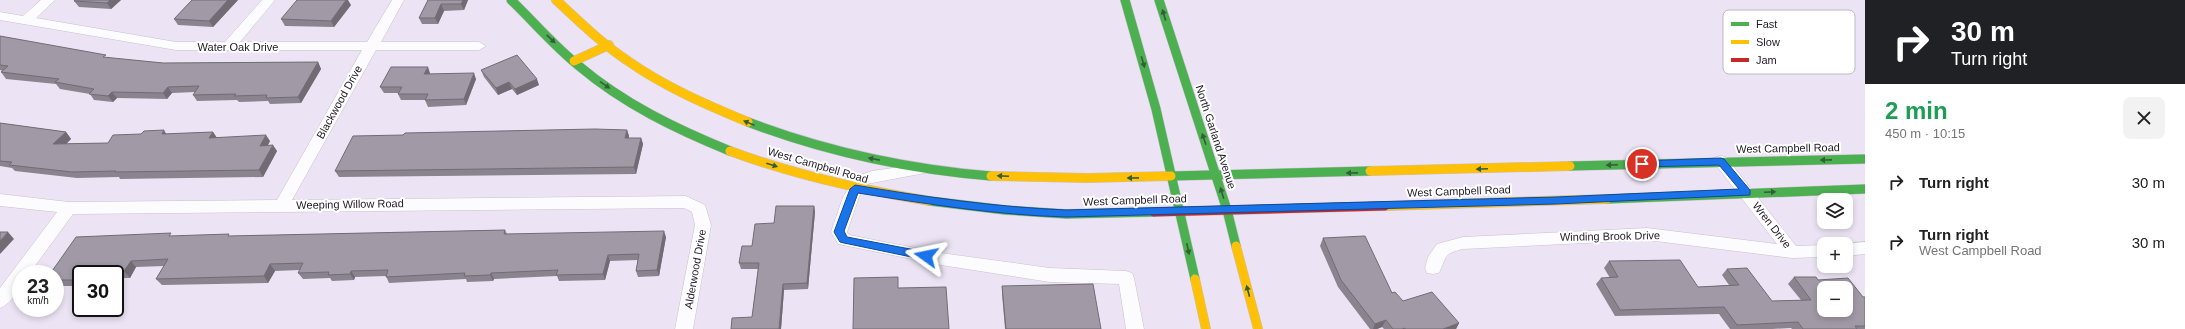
<!DOCTYPE html>
<html lang="en">
<head>
<meta charset="utf-8">
<style>
	:root { --surface:#fff; --page:#f2f2f2; --text:#222; --muted:#767676 }
	body { margin:0; font-family:Arial,sans-serif; background:var(--page); color:var(--text); height:100vh; display:flex; flex-direction:column; font-size:15px; white-space:nowrap }
	* { box-sizing:border-box; margin:0 }
	p { font-size:13px; color:var(--muted) }
	.icon { flex:none; width:22px; height:22px; fill:none; stroke:currentColor; stroke-width:2; stroke-linecap:round; stroke-linejoin:round }
	.map { position:relative; flex:1; overflow:hidden }
	.panel { display:flex; flex-direction:column; background:var(--surface); width:320px }
	.panel>* { flex:none }
	.top-card { background:#202124; color:#fff; overflow:hidden }
	.controls { position:absolute; left:1817px; top:193px; display:grid; gap:8px }
	.controls a { display:grid; place-items:center; width:36px; height:36px; border-radius:8px; background:var(--surface); box-shadow:0 2px 6px #0003; font-size:20px }
	.speed { position:absolute; left:12px; top:265px; display:flex; gap:8px; font-size:20px; font-weight:700; text-align:center }
	.speed>* { display:grid; place-content:center; width:52px; height:52px; border-radius:50%; background:var(--surface); box-shadow:0 2px 6px #0003; line-height:1 }
	.speed small { font-size:10px; font-weight:400 }
	.speed .limit { border:2px solid #111; border-radius:6px; background:#fff; color:#111 }
	.pin { position:absolute; display:grid; place-items:center; width:34px; height:34px; color:#fff; margin:-17px; border:2px solid #fff; border-radius:50%; box-shadow:0 1px 4px #0007 }
	.me { position:absolute; width:44px; margin:-22px; rotate:282deg; stroke-linejoin:round; filter:drop-shadow(0 0 3px #0008) }
	.turn { display:flex; align-items:center; gap:14px; height:84px; padding:0 20px; font-size:18px }
	.turn .icon { width:52px; height:52px; stroke-width:2.5 }
	.turn b { display:block; font-size:28px; line-height:34px }
	.round { display:grid; place-items:center; flex:none; width:42px; height:42px; border-radius:8px; background:var(--page) }
	.headline { display:flex; align-items:center; justify-content:space-between; height:68px; padding:0 20px }
	h1 { font-size:24px; font-weight:700; line-height:30px; color:#1e9e55 }
	ul { padding:0; list-style:none }
	li { display:flex; align-items:center; gap:12px; height:60px; padding:0 20px }
	li div { flex:1 }
	li b { display:block; font-size:15px }
	li em { font-style:normal }
	main { display:flex; flex:1; min-height:0 }
	.map>svg:first-child { display:block }
	.lines { fill:none; stroke-linecap:round; stroke-linejoin:round }
	.street-casing { stroke:#c6c0cd; stroke-width:1 }
	.fast-casing { stroke:#c6c0cd; stroke-width:10 }
	.slow-casing { stroke:#c6c0cd; stroke-width:10 }
	.jam-casing { stroke:#c6c0cd; stroke-width:10 }
	.street { fill:#fcfbfd; fill-rule:evenodd }
	.fast { stroke:#4caf50; stroke-width:9 }
	.slow { stroke:#ffc107; stroke-width:9 }
	.jam { stroke:#c62828; stroke-width:9 }
	.wall { fill:#8a848f }
	.shaded-wall { fill:#716c74 }
	.building { fill:#a19aa6; stroke:#716c74; fill-rule:evenodd }
	.oneway { fill:#345d38 }
	.route { fill:#1a73e8; stroke:#114b97 }
	.labels { text-anchor:middle; stroke-width:4; stroke-linejoin:round; paint-order:stroke }
	.street-label { font-size:11px; fill:#201a25; stroke:#fff }
	.key { fill:#fff; stroke:#bcbabe; stroke-width:1 }
	.key-label { font-size:11px; fill:#201a25 }
</style>
</head>
<body>
<main>
<div class="map">
<svg width="1865" height="329" viewBox="0 0 1865 329">
	<rect width="100%" height="100%" fill="#ece4f4"/>
	<g class="lines">
		<defs>
			<g id="street">
				<path d="M41,0H55L36,18L176,42H225L262,0H275L240,42H367L392,0H404L381,42H479L486,46L479,50H376L292,200L686,196L705,205L711,225L693,329H675L695,225L692,212L684,208L73,214L29,274H21C21,287 13,303 0,308V288L57,212L0,206V194L69,202L277,200L362,50H176L0,20V12L23,16Z"/>
				<path d="M1721,156L1726,157L1796,246L1824,245V257L1792,258L1647,240L1463,249C1443,254 1447,256 1439,273L1433,274L1427,273L1425,268L1428,257L1437,244L1463,237L1647,228L1777,244L1716,165L1714,161L1716,157Z"/>
				<path d="M920,164L925,165L928,169L925,173L867,184L859,197L847,232L849,235L941,253L1050,268L1126,271L1132,273L1134,278L1144,329H1126L1119,284L1050,282L941,265L838,244L831,232L843,197L857,176L872,171Z"/>
				<path d="M1865,242V254L1846,256L1845,244Z"/>
			</g>
			<g id="fast">
				<path d="M511,0C534,22 554,46 579,66C624,104 676,129 730,151"/>
				<path d="M1125,0L1156,109L1195,279"/>
				<path d="M1159,0L1227,210L1236,246"/>
				<path d="M748,122C827,152 907,169 991,176"/>
				<path d="M1570,166L1865,159"/>
				<path d="M1171,176L1370,171"/>
				<path d="M1607,199L1865,189"/>
				<path d="M930,201L1005,210L1066,214L1154,212"/>
			</g>
			<g id="slow">
				<path d="M556,0C579,21 602,44 628,61C665,87 707,105 748,122"/>
				<path d="M574,61L609,45"/>
				<path d="M730,151C795,175 862,190 930,201"/>
				<path d="M1370,171L1570,166"/>
				<path d="M991,176L1087,178L1171,176"/>
				<path d="M1385,206L1607,199"/>
				<path d="M1236,246L1258,329"/>
				<path d="M1195,279L1206,329"/>
			</g>
			<path id="jam" d="M1154,212L1385,206"/>
		</defs>
		<use href="#street" class="street-casing"/>
		<use href="#fast" class="fast-casing"/>
		<use href="#slow" class="slow-casing"/>
		<use href="#jam" class="jam-casing"/>
		<use href="#street" class="street"/>
		<use href="#fast" class="fast"/>
		<use href="#slow" class="slow"/>
		<use href="#jam" class="jam"/>
	</g>
	<g class="wall">
		<path d="M121,0L111,9L79,7L74,1Z"/>
		<path d="M192,0H238L213,27L178,25L174,19Z"/>
		<path d="M428,0H468L464,10L444,11L438,24H422L419,18Z"/>
		<path d="M351,5L334,27L285,26L281,19Z"/>
		<path d="M0,36L108,58L163,63L318,62L321,69L301,103L270,104L268,101L239,102L237,100L197,101L193,95L195,92L172,93L167,99L117,98L113,102L94,100L90,94L60,89L56,84L6,79L1,72L3,71L0,70Z"/>
		<path d="M481,70L539,85L517,95L512,89L498,95L484,77Z"/>
		<path d="M430,73V74L476,79L466,105L428,107L425,100H401L398,94L399,93H384L380,87Z"/>
		<path d="M0,123L66,132L71,139L66,144L108,143L166,134L213,132L217,138L270,141L268,145L277,151L263,177L120,179L119,177L77,178L15,171L12,168L0,166Z"/>
		<path d="M627,130L629,136V138H641L643,144L636,174L339,177L335,171Z"/>
		<path d="M814,206L815,212L808,289L784,290L781,329H731L752,317L758,269H741L739,263L752,246L774,223Z"/>
		<path d="M505,230L507,234L666,237L659,276L638,277L636,271L638,260L610,261L605,280L559,281L557,276L494,279L493,281L467,282L466,279L389,283L386,276L355,277L354,280L332,281L330,278L303,279L298,273L300,270L275,271L268,283L162,285L156,279L164,266L136,267L130,278H115V274H81V286H55V274L172,236H231Z"/>
		<path d="M1323,238L1403,301L1459,323L1456,329H1384L1382,327L1377,329H1370L1338,287L1320,246Z"/>
		<path d="M1609,261L1698,287L1729,285L1722,275L1727,269L1772,301L1801,300L1788,284L1794,277L1818,280L1863,297H1865V329H1792L1791,328L1772,329H1730L1719,314L1615,316L1596,284L1601,278H1610L1604,268Z"/>
		<path d="M1002,286L1101,329H1005L1002,294Z"/>
	</g>
	<g class="shaded-wall">
		<path d="M110,0H121L111,9L107,3Z"/>
		<path d="M228,0H238L213,27L209,21Z"/>
		<path d="M346,0H348L351,5L334,27L331,21Z"/>
		<path d="M463,0H468L464,10L461,4Z"/>
		<path d="M441,4L444,11L438,24L435,18Z"/>
		<path d="M318,62L321,69L301,103L298,97Z"/>
		<path d="M428,67L430,73L426,81L424,74Z"/>
		<path d="M474,73L476,79L466,105L464,99Z"/>
		<path d="M537,79L539,85L517,95L515,89Z"/>
		<path d="M509,82L512,89L498,95L496,88Z"/>
		<path d="M168,87L172,93L167,99L163,93Z"/>
		<path d="M112,92L117,98L113,102L108,96Z"/>
		<path d="M164,130L168,137L162,134Z"/>
		<path d="M627,130L629,136L627,144L625,138Z"/>
		<path d="M66,132L71,139L59,151L53,144Z"/>
		<path d="M213,132L217,138H209Z"/>
		<path d="M266,135L270,141L264,152L260,146Z"/>
		<path d="M641,138L643,144L636,174L634,167Z"/>
		<path d="M273,145L277,151L263,177L259,170Z"/>
		<path d="M814,206L815,212L808,289L807,283Z"/>
		<path d="M664,231L666,237L659,276L657,270Z"/>
		<path d="M8,232L14,239L0,254V241Z"/>
		<path d="M608,255L610,261L605,280L603,274Z"/>
		<path d="M131,261L136,267L130,278L124,271Z"/>
		<path d="M270,264L275,271L268,283L264,276Z"/>
		<path d="M351,271L355,277L354,280L350,274Z"/>
		<path d="M491,273L494,279L493,281L490,275Z"/>
		<path d="M783,284L784,290L781,329H779Z"/>
		<path d="M1386,320L1382,327L1377,329H1373L1375,324Z"/>
		<path d="M1459,323L1456,329H1443Z"/>
	</g>
	<g class="building">
		<path d="M75,0H110L107,3L74,1Z"/>
		<path d="M192,0H228L209,21L174,19Z"/>
		<path d="M297,0H346L331,21L281,19Z"/>
		<path d="M428,0H463L461,4H441L435,18H419Z"/>
		<path d="M0,36L106,55L103,57L163,63L318,62L298,97L266,98L267,95L234,96L236,94L193,95L199,86L168,87L163,93L112,92L108,96L89,94L94,89L55,82L59,79L1,72L8,66L0,65Z"/>
		<path d="M517,55L537,79L515,89L509,82L496,88L481,70Z"/>
		<path d="M391,67H428L424,74L474,73L464,99L425,100L428,94H398L402,87H380Z"/>
		<path d="M0,123L66,132L53,144L108,143L113,135L141,134L144,131L164,130L162,134L213,132L209,138L266,135L260,146L273,145L259,170L115,172L116,171L72,172L9,165L12,162L0,161Z"/>
		<path d="M595,129L627,130L625,138H641L634,167L335,171L353,136L403,135L405,133Z"/>
		<path d="M776,206H814L807,283L783,284L779,329H731L732,318L752,317L759,263H739L742,246H752L755,224L774,223Z"/>
		<path d="M505,230L504,234L664,231L657,270L636,271L639,254L608,255L603,274L556,275L558,270L491,273L490,275L464,276L465,273L386,277L388,270L351,271L350,274L328,275L329,272L298,273L303,263L270,264L264,276L156,279L168,259L131,261L124,271L96,272L95,274H81V280H55V274H50L76,237L171,233L169,236L229,234L228,236Z"/>
		<path d="M0,232H8L0,241Z"/>
		<path d="M1365,236L1392,293L1395,292L1403,301L1432,292L1459,323L1443,329H1405V328L1402,329H1393L1386,320L1375,324L1341,280L1323,238Z"/>
		<path d="M1680,260L1698,287L1739,285L1727,269L1747,268L1772,301L1811,300L1794,277H1816L1818,280L1848,278L1863,297H1865V326H1855L1857,329H1803L1798,322L1737,325L1724,307L1620,310L1601,278L1618,277L1609,261ZM1824,288H1846V310H1824Z"/>
		<path d="M898,277V288L946,287L949,329H853L854,278Z"/>
		<path d="M1093,284L1101,329H1006L1002,286Z"/>
	</g>
	<defs><path id="oneway-solid" d="M-6-.8H1V-3.2L6.5 0L1 3.2V.8H-6Z"/></defs>
	<g class="oneway">
		<use href="#oneway-solid" transform="translate(1164 15) rotate(-107)"/>
		<use href="#oneway-solid" transform="translate(551 39) rotate(44)"/>
		<use href="#oneway-solid" transform="translate(1143 62) rotate(74)"/>
		<use href="#oneway-solid" transform="translate(605 85) rotate(34)"/>
		<use href="#oneway-solid" transform="translate(749 123) rotate(-158)"/>
		<use href="#oneway-solid" transform="translate(1204 139) rotate(-109)"/>
		<use href="#oneway-solid" transform="translate(874 159) rotate(-169)"/>
		<use href="#oneway-solid" transform="translate(1826 160) rotate(179)"/>
		<use href="#oneway-solid" transform="translate(772 165) rotate(18)"/>
		<use href="#oneway-solid" transform="translate(1612 165) rotate(178)"/>
		<use href="#oneway-solid" transform="translate(1482 169) rotate(178)"/>
		<use href="#oneway-solid" transform="translate(1352 173) rotate(179)"/>
		<use href="#oneway-solid" transform="translate(1003 176) rotate(-177)"/>
		<use href="#oneway-solid" transform="translate(1133 178) rotate(179)"/>
		<use href="#oneway-solid" transform="translate(1770 192) rotate(-2)"/>
		<use href="#oneway-solid" transform="translate(1222 193) rotate(-107)"/>
		<use href="#oneway-solid" transform="translate(1188 249) rotate(78)"/>
		<use href="#oneway-solid" transform="translate(1248 291) rotate(-105)"/>
	</g>
	<path class="route" d="M1721,158L1724,159L1750,190V195L1556,204L1066,217C996,215 927,204 858,193L844,231L847,237L926,252L930,253V259L926,260L844,243L840,242L834,232L850,189L855,185C925,197 995,207 1066,210L1556,197L1739,189L1719,165L1642,167L1637,164L1642,161Z"/>
	<g class="labels">
		<g class="street-label">
			<text x="238" y="51">Water Oak Drive</text>
			<text transform="translate(339 102) rotate(-61)" y="4">Blackwood Drive</text>
			<text transform="translate(1216 137) rotate(72)" y="4">North Garland Avenue</text>
			<text transform="translate(1788 148) rotate(-1)" y="4">West Campbell Road</text>
			<text transform="translate(818 165) rotate(16)" y="4">West Campbell Road</text>
			<text transform="translate(1459 191) rotate(-2)" y="4">West Campbell Road</text>
			<text transform="translate(1135 200) rotate(-2)" y="4">West Campbell Road</text>
			<text transform="translate(350 204) rotate(-1)" y="4">Weeping Willow Road</text>
			<text transform="translate(1772 225) rotate(52)" y="4">Wren Drive</text>
			<text transform="translate(1610 236) rotate(-1)" y="4">Winding Brook Drive</text>
			<text transform="translate(695 269) rotate(-80)" y="4">Alderwood Drive</text>
		</g>
	</g>
	<rect x="1723" y="10" width="132" height="64" rx="6" class="key"/>
	<rect x="1731" y="22" width="18" height="4" fill="#4caf50"/>
	<rect x="1731" y="40" width="18" height="4" fill="#ffc107"/>
	<rect x="1731" y="58" width="18" height="4" fill="#c62828"/>
	<g class="key-label">
		<text x="1756" y="28">Fast</text>
		<text x="1756" y="46">Slow</text>
		<text x="1756" y="64">Jam</text>
	</g>
</svg>
<div class="controls">
<a><svg class="icon" aria-label="layers" viewBox="0 0 24 24"><path d="M12 4l9 5-9 5-9-5zM3 14l9 5 9-5"/></svg></a>
<a>+</a>
<a>−</a>
</div>
<div class="speed"><div>23<small>km/h</small></div><div class="limit">30</div></div>
<div class="pin" style="left:1642px;top:164px;background:#d93025"><svg class="icon" aria-label="arrive" viewBox="0 0 24 24"><path d="M6 21V4h12l-3 4 3 4H6"/></svg></div>
<svg class="me" style="left:926px;top:256px" viewBox="-20 -20 40 40"><path d="M0-17L14 15 0 8-14 15z" fill="#1a73e8" stroke="#fff" stroke-width="4"/></svg>
</div>
<section class="panel">
<div class="top-card">
<div class="turn"><svg class="icon" aria-label="right" viewBox="0 0 24 24"><path d="M7 20v-9h11M14 6l5 5-5 5"/></svg><div><b>30 m</b>Turn right</div></div>
</div>
<div class="headline"><div><h1>2 min</h1><p>450 m · 10:15</p></div><a class="round"><svg class="icon" aria-label="close" viewBox="0 0 24 24"><path d="M6 6l12 12M18 6L6 18"/></svg></a></div>
<ul>
<li><svg class="icon" aria-label="right" viewBox="0 0 24 24"><path d="M7 20v-9h11M14 6l5 5-5 5"/></svg><div><b>Turn right</b></div><em>30 m</em></li>
<li><svg class="icon" aria-label="right" viewBox="0 0 24 24"><path d="M7 20v-9h11M14 6l5 5-5 5"/></svg><div><b>Turn right</b><p>West Campbell Road</p></div><em>30 m</em></li>
</ul>
</section>
</main>
</body>
</html>
